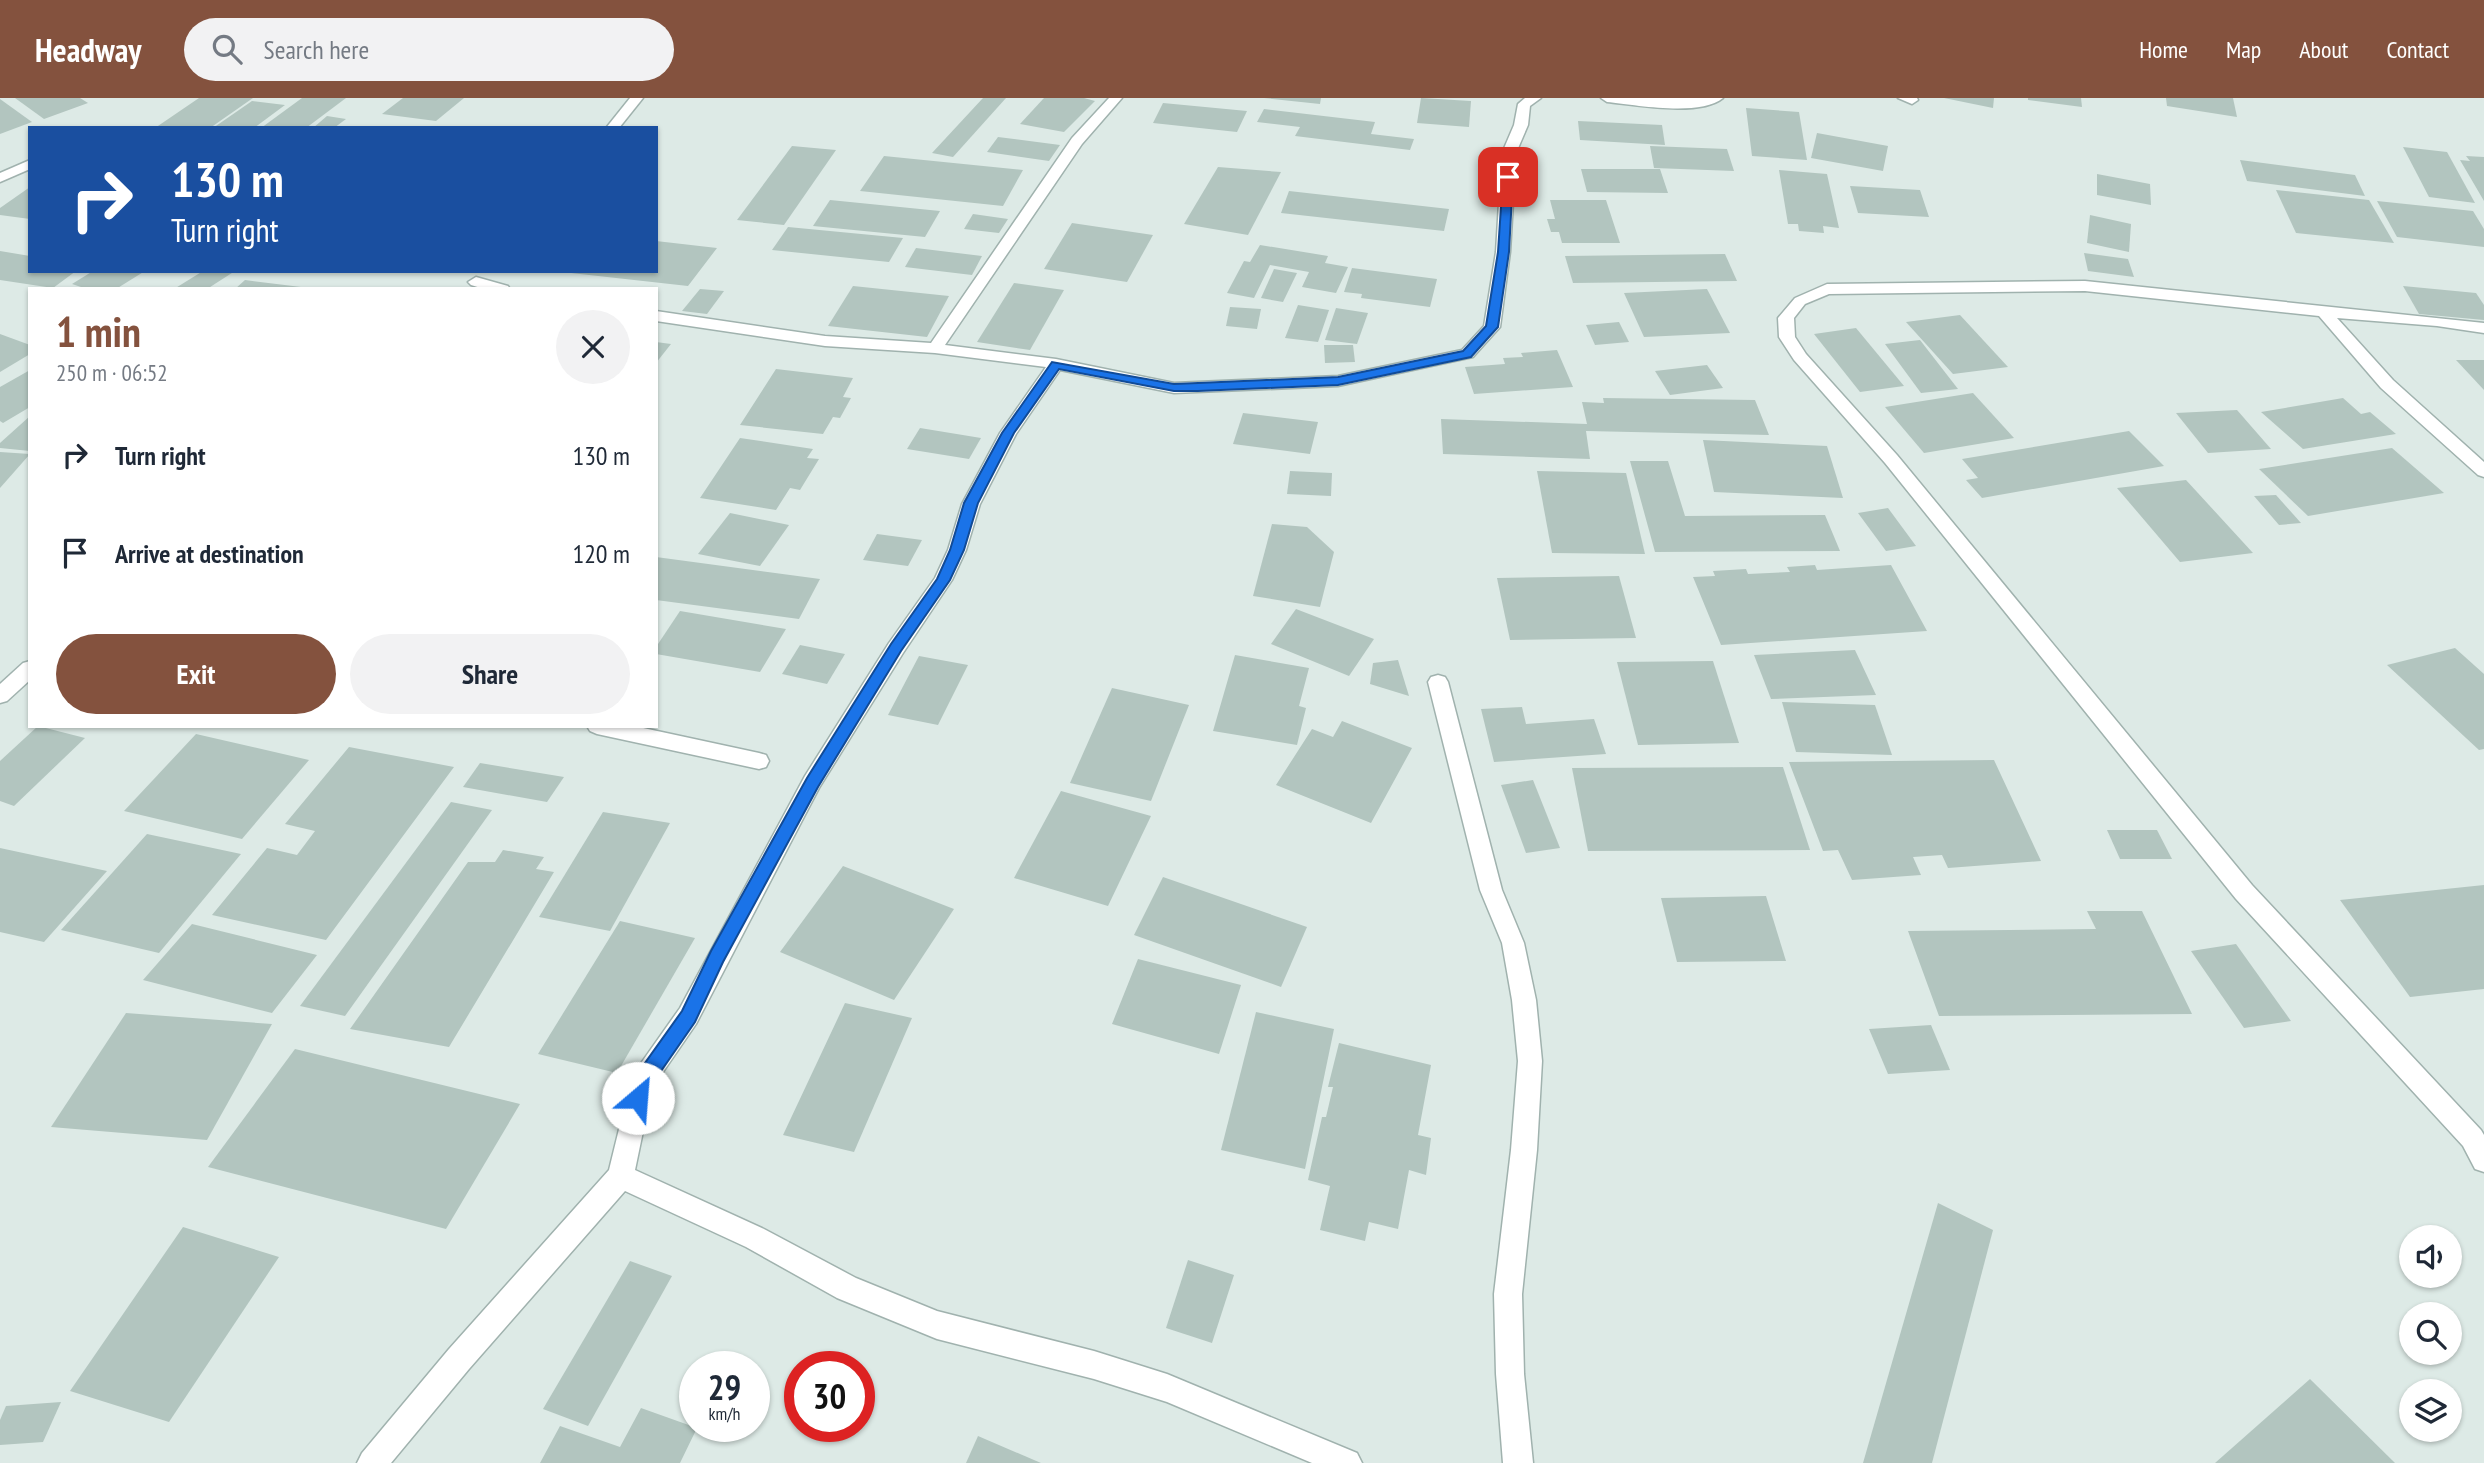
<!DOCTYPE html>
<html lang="en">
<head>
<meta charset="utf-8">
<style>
	:root { --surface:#fff; --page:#f2f2f3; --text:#1f2937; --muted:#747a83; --accent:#84523e }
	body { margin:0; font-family:"PT Sans Narrow",sans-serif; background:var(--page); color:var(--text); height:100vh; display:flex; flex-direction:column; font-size:26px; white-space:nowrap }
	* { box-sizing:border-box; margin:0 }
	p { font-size:23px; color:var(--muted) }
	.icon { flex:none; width:38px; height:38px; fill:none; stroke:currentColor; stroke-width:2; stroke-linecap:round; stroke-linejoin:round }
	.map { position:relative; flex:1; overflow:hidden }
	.drawer { position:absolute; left:28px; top:189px; width:630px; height:441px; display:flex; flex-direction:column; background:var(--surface); border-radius:0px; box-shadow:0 2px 5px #0004 }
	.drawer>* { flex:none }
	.guide { position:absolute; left:28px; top:28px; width:630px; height:147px; border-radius:0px; box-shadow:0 2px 5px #0004; background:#1a4fa0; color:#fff; overflow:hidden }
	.buttons { position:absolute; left:2399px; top:1127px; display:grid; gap:14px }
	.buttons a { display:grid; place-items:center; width:63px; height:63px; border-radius:50%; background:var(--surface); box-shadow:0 2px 5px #0004; font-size:35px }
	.speed { position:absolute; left:679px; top:1253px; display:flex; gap:14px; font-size:35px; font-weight:700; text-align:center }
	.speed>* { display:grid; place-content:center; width:91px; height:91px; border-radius:50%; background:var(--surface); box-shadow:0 2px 5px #0004; line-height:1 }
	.speed small { font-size:18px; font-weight:400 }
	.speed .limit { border:10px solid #d22; background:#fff; color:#111 }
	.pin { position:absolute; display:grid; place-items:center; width:60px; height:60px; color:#fff; margin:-30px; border-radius:14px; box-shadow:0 4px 10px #0006 }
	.me { position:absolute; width:77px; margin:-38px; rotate:27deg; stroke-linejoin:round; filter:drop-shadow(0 0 5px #0008) }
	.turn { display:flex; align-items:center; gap:24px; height:147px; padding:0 28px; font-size:32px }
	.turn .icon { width:91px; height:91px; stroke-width:2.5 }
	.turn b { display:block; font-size:49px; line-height:60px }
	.round { display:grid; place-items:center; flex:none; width:74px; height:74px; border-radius:37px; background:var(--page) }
	.headline { display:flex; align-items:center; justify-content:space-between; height:119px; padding:0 28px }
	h1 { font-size:42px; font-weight:700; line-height:52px; color:var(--accent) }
	.action { display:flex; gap:14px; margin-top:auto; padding:14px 28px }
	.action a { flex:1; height:80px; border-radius:42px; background:var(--accent); color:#fff; font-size:28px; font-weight:700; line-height:80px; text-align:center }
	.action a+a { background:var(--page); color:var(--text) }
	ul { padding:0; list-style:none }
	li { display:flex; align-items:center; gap:21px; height:98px; padding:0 28px }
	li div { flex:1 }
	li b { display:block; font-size:26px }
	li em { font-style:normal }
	header { display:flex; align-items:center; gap:42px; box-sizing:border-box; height:98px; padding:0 35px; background:var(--accent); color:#fff }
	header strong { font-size:33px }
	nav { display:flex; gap:38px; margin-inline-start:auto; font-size:24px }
	.search { width:490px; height:63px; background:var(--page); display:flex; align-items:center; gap:18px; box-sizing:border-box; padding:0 24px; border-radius:38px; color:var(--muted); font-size:26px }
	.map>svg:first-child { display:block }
	.building { fill:#b2c5bf }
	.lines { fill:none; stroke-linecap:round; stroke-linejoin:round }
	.minor-casing { stroke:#a0b2ae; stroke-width:3 }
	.minor { fill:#fff; fill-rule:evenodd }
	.route { fill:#1a73e8; stroke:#114b97; stroke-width:2 }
</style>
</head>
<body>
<header>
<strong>Headway</strong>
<div class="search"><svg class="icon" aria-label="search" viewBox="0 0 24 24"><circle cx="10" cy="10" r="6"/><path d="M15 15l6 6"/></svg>Search here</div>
<nav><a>Home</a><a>Map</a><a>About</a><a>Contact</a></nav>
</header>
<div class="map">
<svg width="2484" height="1365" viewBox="0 0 2484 1365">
	<rect width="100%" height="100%" fill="#ddeae6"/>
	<g class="building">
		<path d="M15,0H80L88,5L44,21Z"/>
		<path d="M199,0H253L210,30H155Z"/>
		<path d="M302,0H346L306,30H261Z"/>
		<path d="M403,0H464L436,23L382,16Z"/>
		<path d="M983,0H1006L953,59L932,55Z"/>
		<path d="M1044,0H1084L1095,3L1064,34L1020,26Z"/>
		<path d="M1264,0H1321L1320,6Z"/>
		<path d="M1421,0L1471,3L1469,29L1417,25Z"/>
		<path d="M1944,0H1994L1993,10Z"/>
		<path d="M2028,0H2081L2082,9L2028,2Z"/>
		<path d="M2166,0H2233L2237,19L2167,8Z"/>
		<path d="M0,1L32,24L0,36Z"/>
		<path d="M252,3L285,7L254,30H213Z"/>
		<path d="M1163,5L1247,13L1237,34L1153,25Z"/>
		<path d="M1746,10L1799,14L1807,62L1752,58Z"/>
		<path d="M1264,11L1375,24L1371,36L1414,41L1410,52L1295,38L1300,29L1257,24Z"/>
		<path d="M327,18L346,21L334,30H313Z"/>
		<path d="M1578,23L1662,27L1665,47L1580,42Z"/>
		<path d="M1817,35L1888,48L1883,73L1811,60Z"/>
		<path d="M998,39L1060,47L1049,63L987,54Z"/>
		<path d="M792,48L836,52L784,127L737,122Z"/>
		<path d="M1650,48L1727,51L1734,73L1654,70Z"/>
		<path d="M2403,49L2447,54L2475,105L2429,99Z"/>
		<path d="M884,58L1023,72L1003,108L860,93Z"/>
		<path d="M2466,58L2484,59V103L2460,62L2470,63Z"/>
		<path d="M2240,62L2355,77L2365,98L2247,83Z"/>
		<path d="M1218,69L1281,74L1248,137L1184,126Z"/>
		<path d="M1581,71H1660L1668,95L1587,94Z"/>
		<path d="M1779,72L1827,76L1839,130L1823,128L1824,135L1799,133L1798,126H1788Z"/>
		<path d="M2097,76L2150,86L2151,107L2097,97Z"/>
		<path d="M1850,88L1920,92L1929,119L1858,115Z"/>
		<path d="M30,89V121L0,117V110Z"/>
		<path d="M2276,92L2369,102L2394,145L2296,135Z"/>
		<path d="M1289,93L1449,111L1444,133L1281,115Z"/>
		<path d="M830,102L940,113L925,139L813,128Z"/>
		<path d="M1550,102H1606L1620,145H1562L1559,134H1551L1547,121H1555Z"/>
		<path d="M2377,103L2473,113L2484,131V149L2397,139Z"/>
		<path d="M973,116L1008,121L999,135L964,131Z"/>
		<path d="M2090,117L2131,126L2129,154L2087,145Z"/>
		<path d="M1072,125L1153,137L1127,184L1044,171Z"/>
		<path d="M788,129L903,140L889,164L772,152Z"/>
		<path d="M656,143L717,150L688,188L571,175L656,173Z"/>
		<path d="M1260,147L1328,158L1325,165L1348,169L1336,195L1302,189L1309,174L1270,167L1254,200L1227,195L1244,163L1250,164Z"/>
		<path d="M916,150L982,158L972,177L905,169Z"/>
		<path d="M0,153L30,158V173H76L53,190L0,182Z"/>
		<path d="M2084,155L2128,161L2134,179L2088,173Z"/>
		<path d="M1725,156L1737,183L1573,185L1565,158Z"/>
		<path d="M1352,170L1437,181L1430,209L1361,200L1362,196L1344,194Z"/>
		<path d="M1274,171L1297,175L1283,204L1261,200Z"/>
		<path d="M93,173H145L116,191H87L72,186Z"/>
		<path d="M203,173H235L207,191H174Z"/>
		<path d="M245,182L301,189L300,191H235Z"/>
		<path d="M1014,185L1064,192L1030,252L977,244Z"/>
		<path d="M853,188L949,198L927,239L828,228Z"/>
		<path d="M2403,188L2476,195L2484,207V222L2419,216Z"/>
		<path d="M700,191L724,193L707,216L682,213Z"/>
		<path d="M1707,191L1730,235L1644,239L1624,195Z"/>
		<path d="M1298,207L1329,212L1318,244L1285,240Z"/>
		<path d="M1230,209L1261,211L1257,231L1226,228Z"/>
		<path d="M1336,210L1368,215L1357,246L1325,242Z"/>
		<path d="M1960,217L2008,269L1953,276L1906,224Z"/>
		<path d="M1619,224L1629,244L1595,247L1586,227Z"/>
		<path d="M1856,230L1904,288L1860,294L1814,236Z"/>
		<path d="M0,236L30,247V256L0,274Z"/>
		<path d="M1920,242L1958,291L1921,295L1885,246Z"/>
		<path d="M656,244L671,246L656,265Z"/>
		<path d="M1324,247H1353L1355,264L1325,265Z"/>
		<path d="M1557,252L1573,289L1474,296L1465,269L1505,266L1503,260L1523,259L1521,255Z"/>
		<path d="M2456,262H2484V292Z"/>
		<path d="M1707,267L1723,290L1670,297L1655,273Z"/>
		<path d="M776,271L853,280L843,299L851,300L840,320L833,319L823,336L740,327Z"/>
		<path d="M30,272V309L3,325L0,323V289Z"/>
		<path d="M1973,295L2014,340L1924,355L1885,309Z"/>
		<path d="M1603,300L1755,302L1769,337L1586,333L1590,361L1443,356L1441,321L1587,326L1582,304L1604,305Z"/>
		<path d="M2343,300L2361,316L2370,314L2396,336L2303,351L2261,314Z"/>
		<path d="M2237,312L2271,351L2208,355L2176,315Z"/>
		<path d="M1243,315L1318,324L1310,356L1233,346Z"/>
		<path d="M30,318V353L0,350V345Z"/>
		<path d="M920,330L981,340L969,361L907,351Z"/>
		<path d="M2129,333L2164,368L1982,400L1966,382L1978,380L1962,361Z"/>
		<path d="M740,340L813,351L807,360L819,361L800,392L790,390L776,412L700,400Z"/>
		<path d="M1703,342L1827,348L1843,400L1714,394Z"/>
		<path d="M2392,350L2444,395L2308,418L2259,371Z"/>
		<path d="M0,354L30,356L0,390Z"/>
		<path d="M1630,363H1668L1685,418L1825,417L1840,453L1655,454Z"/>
		<path d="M1290,373L1332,375L1331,398L1287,396Z"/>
		<path d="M1537,373L1626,375L1645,456L1552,455Z"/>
		<path d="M2186,382L2253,455L2180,464L2117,390Z"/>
		<path d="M2276,397L2301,425L2279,427L2254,398Z"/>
		<path d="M1888,410L1916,448L1886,453L1858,415Z"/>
		<path d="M730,415L789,427L760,468L698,456Z"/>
		<path d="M1272,426L1307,429L1334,454L1320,509L1253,498Z"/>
		<path d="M877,436L922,442L908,468L863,462Z"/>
		<path d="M656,459L820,481L799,521L656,502Z"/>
		<path d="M1815,467L1817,472L1891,467L1927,533L1721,547L1693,479L1715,478L1713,473L1746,471L1748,476L1790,474L1787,469Z"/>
		<path d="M1619,478L1636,540L1510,542L1497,480Z"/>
		<path d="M1296,511L1374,541L1349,578L1271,546Z"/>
		<path d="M680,513L786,531L760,574L656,556V549Z"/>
		<path d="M800,547L845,556L827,586L782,576Z"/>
		<path d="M2455,550L2484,576V651L2479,652L2387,567Z"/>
		<path d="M1855,552L1876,597L1771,601L1754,557Z"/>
		<path d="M1235,557L1309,570L1299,608L1306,610L1297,647L1213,633Z"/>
		<path d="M919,558L968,567L938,627L888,617Z"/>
		<path d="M1398,562L1409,598L1370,586L1373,565Z"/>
		<path d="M1713,563L1739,645L1638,647L1617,564Z"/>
		<path d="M1112,590L1189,607L1151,703L1070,685Z"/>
		<path d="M1782,604L1875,607L1892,657L1796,654Z"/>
		<path d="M1522,609L1526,626L1594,621L1606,656L1494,664L1481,611Z"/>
		<path d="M1342,623L1412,650L1371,725L1276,687L1312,631L1333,639Z"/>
		<path d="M38,628L85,640L14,708L0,703V663Z"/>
		<path d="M196,636L309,662L242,741L124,713Z"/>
		<path d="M349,649L454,669L326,842L212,817L267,750L297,757L315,733L285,726Z"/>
		<path d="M1994,662L2041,763L1948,770L1942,757L1913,759L1921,777L1852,782L1838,752L1823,753L1789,664Z"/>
		<path d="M480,665L564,679L547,704L463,689Z"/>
		<path d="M1783,669L1810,752L1588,753L1572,670Z"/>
		<path d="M1533,682L1560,750L1526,755L1501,687Z"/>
		<path d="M1061,693L1151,718L1108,808L1014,780Z"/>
		<path d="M451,704L492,712L345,918L300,908Z"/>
		<path d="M603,714L670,725L610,833L539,819Z"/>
		<path d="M2107,732H2157L2172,761H2120Z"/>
		<path d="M147,736L241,756L159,855L61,832Z"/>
		<path d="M0,750L107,773L44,844L0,834Z"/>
		<path d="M503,752L544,759L536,771L554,774L449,949L350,931L468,764H495Z"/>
		<path d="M843,768L954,811L894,902L780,854Z"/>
		<path d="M1163,779L1307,829L1281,889L1134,837Z"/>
		<path d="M2484,787V891L2410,899L2340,802Z"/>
		<path d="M1766,798L1786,863L1677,864L1661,800Z"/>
		<path d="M2087,813H2142L2192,916L1939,918L1908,833L2096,831Z"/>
		<path d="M620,823L695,840L617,975L538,956Z"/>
		<path d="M192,826L317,857L272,915L143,882Z"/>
		<path d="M2236,846L2291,923L2244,930L2191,853Z"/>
		<path d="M1138,861L1241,887L1219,956L1112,926Z"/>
		<path d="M845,905L912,920L854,1054L783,1037Z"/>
		<path d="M1256,914L1334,931L1305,1071L1221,1052Z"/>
		<path d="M126,915L272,926L207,1042L51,1029Z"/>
		<path d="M1931,927L1950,972L1888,976L1869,931Z"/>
		<path d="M1339,945L1431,967L1418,1037L1431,1040L1426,1077L1409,1072L1398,1131L1369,1124L1365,1143L1320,1132L1330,1088L1308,1082L1322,1019H1326L1333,989H1328Z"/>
		<path d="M295,951L520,1006L446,1131L208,1069Z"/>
		<path d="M1938,1105L1993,1132L1932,1365H1863Z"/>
		<path d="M183,1129L279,1159L169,1324L70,1293Z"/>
		<path d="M1188,1162L1234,1177L1212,1245L1166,1230Z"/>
		<path d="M630,1163L672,1178L588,1328L543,1311Z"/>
		<path d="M2310,1281L2395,1365H2215Z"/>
		<path d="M61,1304L43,1344L0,1347V1322L6,1308Z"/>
		<path d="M641,1310L697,1330L680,1365H540L560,1328L620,1349Z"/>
		<path d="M978,1338L1041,1365H966Z"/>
	</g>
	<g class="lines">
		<defs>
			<g id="minor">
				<path d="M630,0H643L619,30H606Z"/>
				<path d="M1109,0H1122L1082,46L945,247L1056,261L1174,285L1338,278L1462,252L1484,228L1496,154L1502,55L1514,27L1518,6L1525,0H1541L1530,8L1528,27L1516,55L1510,154L1500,229L1473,259L1338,288L1174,295L1060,272L1016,336L980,406L966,452L952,482L903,555L819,690L696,926L652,990L635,1072L764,1131L856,1180L937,1213L1094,1253L1167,1276L1357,1355L1362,1365H1312L1167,1304L1094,1281L937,1241L837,1200L746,1149L625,1093L469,1271L391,1365H357L362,1355L449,1251L609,1072L632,978L680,910L805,678L889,545L935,480L948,452L962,406L1000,335L1046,269L935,255L825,248L656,223V213L825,238L931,245L1072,40Z"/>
				<path d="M1601,0H1723C1700,19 1636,7 1607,4Z"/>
				<path d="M1898,0H1917L1918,2L1912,6Z"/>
				<path d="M30,62V71L0,84V75Z"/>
				<path d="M476,179L508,188L510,191H484L471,187L468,184Z"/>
				<path d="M2085,183L2484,225V235L2437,228L2337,220L2393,282L2484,364V379L2478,377L2381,290L2319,218L2085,193L1829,196L1805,206L1794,220L1795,239L1806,256L1897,357L2252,787L2481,1032L2484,1037V1074L2475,1071L2463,1048L2236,801L1885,365L1794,262L1779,239L1778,220L1795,200L1827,186Z"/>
				<path d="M30,563V582L7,603L0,605V586L23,565Z"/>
				<path d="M1438,577L1445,579L1448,584L1502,792L1524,845L1536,902L1542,963L1537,1052L1522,1196L1524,1276L1533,1365H1503L1496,1276L1494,1196L1511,1052L1518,963L1512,902L1502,845L1480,792L1428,584L1431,579Z"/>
				<path d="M587,628H634L759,655L766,657L769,663L766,669L759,671L597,636L590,633Z"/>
			</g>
		</defs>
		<use href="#minor" class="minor-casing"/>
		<use href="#minor" class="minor"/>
	</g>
	<path class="route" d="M1508,76L1513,79L1509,154L1498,229L1471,259L1338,287L1198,293H1174L1059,271L1014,335L978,405L964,452L950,482L901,553L818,689L723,864L695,924L650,989L644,1006L638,1008L631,1006L628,1000L635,979L682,913L711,853L807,680L891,546L937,481L950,452L964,405L1002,335L1052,264L1174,286L1198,285L1338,279L1463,253L1486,228L1498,154L1503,79Z"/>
</svg>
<div class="buttons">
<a><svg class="icon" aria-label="sound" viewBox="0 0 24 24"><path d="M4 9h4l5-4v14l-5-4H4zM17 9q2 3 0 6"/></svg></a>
<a><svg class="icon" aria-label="search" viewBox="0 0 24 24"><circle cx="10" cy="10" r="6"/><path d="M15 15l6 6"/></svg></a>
<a><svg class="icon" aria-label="layers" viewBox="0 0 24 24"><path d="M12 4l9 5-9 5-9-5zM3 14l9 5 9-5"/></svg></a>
</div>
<div class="speed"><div>29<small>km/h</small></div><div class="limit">30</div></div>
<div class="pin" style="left:1508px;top:79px;background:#d93025"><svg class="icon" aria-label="arrive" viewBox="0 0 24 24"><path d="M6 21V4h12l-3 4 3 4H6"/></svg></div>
<svg class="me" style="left:638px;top:1000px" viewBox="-20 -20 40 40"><circle r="19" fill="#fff"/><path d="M0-13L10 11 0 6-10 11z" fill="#1a73e8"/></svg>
<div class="guide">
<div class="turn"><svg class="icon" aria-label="right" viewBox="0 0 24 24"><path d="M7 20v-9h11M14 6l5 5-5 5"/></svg><div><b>130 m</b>Turn right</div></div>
</div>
<section class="drawer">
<div class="headline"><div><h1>1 min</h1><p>250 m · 06:52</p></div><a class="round"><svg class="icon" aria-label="close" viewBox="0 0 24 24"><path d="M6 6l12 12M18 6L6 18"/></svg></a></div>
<ul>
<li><svg class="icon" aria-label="right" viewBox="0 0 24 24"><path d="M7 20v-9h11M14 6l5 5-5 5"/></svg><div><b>Turn right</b></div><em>130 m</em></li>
<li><svg class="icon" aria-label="arrive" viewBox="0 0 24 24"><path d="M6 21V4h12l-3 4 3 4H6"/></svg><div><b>Arrive at destination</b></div><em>120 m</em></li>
</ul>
<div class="action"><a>Exit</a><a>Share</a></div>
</section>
</div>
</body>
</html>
